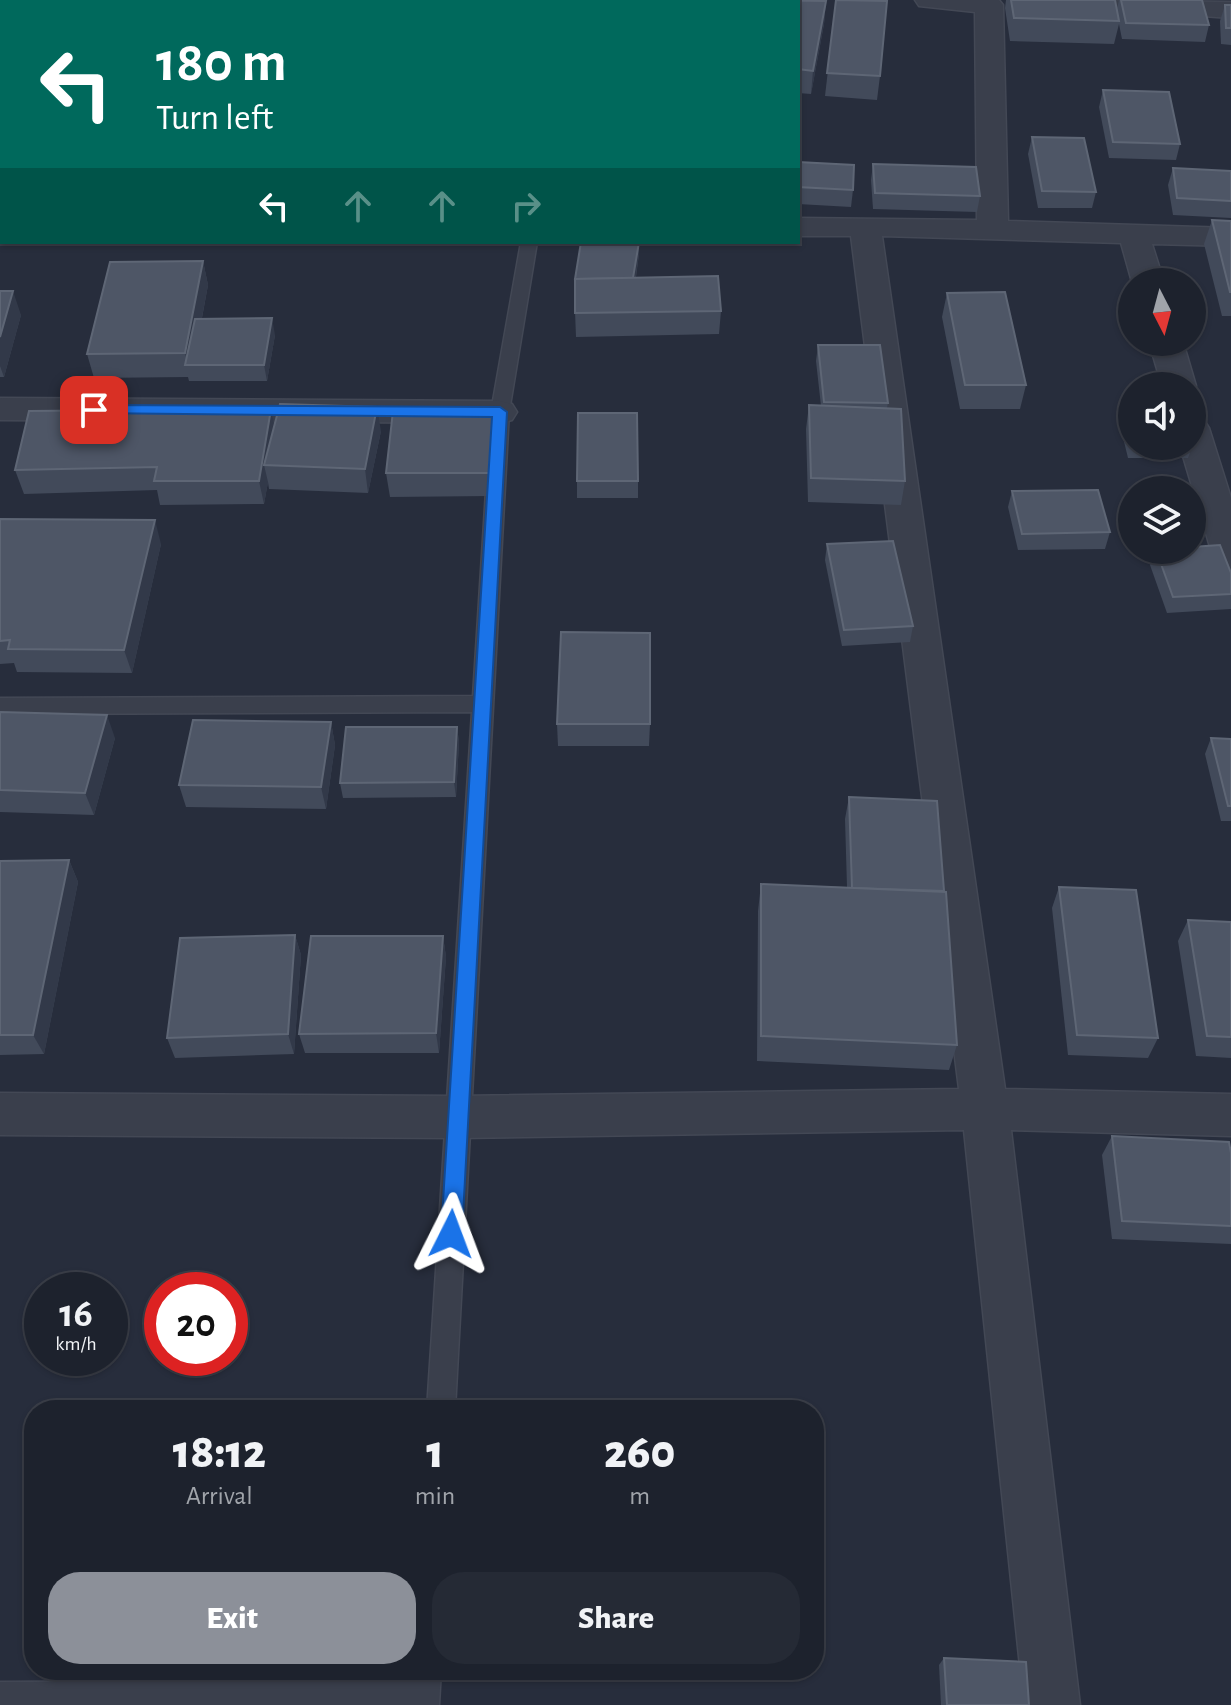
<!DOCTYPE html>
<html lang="en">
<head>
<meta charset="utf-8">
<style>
	:root { --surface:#1d222d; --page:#252a35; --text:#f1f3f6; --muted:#a0a4aa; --line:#3b3f49; --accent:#8c9099 }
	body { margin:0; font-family:"Alegreya Sans",sans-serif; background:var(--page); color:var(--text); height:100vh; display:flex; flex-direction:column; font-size:30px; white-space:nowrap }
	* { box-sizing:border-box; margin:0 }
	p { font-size:26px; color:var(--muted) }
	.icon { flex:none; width:44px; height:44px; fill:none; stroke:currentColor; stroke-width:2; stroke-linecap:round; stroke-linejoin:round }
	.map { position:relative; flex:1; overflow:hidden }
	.sheet { position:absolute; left:24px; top:1400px; width:800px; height:280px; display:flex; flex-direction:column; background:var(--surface); border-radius:32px; box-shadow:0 2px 6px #0004,0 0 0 2px var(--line) }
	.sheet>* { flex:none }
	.guide { position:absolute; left:0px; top:0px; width:800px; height:244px; box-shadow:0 2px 6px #0004,0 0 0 2px var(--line); background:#00695c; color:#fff; overflow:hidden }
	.needle { width:52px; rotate:174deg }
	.buttons { position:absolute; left:1118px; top:268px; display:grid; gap:16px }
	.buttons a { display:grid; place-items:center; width:88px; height:88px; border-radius:50%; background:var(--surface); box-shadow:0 2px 6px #0004,0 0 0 2px var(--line); font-size:40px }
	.speed { position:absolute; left:24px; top:1272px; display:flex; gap:16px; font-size:40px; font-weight:700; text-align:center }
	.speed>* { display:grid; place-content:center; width:104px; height:104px; border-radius:50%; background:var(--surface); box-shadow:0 2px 6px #0004,0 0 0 2px var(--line); line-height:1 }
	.speed small { font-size:20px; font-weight:400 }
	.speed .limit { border:12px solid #d22; background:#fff; color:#111 }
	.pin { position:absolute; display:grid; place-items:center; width:68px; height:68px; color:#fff; margin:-34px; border-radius:16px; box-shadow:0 4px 12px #0006 }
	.me { position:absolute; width:88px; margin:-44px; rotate:3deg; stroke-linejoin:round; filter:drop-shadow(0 0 6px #0008) }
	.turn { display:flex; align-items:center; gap:28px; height:168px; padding:0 24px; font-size:36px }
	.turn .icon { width:104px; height:104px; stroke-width:2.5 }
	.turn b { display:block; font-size:56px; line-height:68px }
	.lanes { display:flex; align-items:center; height:76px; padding:0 24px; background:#0003; justify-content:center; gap:40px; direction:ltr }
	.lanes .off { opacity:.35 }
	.eta { display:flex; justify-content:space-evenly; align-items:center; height:136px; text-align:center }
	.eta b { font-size:48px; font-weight:800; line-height:56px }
	.cta { display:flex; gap:16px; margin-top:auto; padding:16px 24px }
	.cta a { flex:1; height:92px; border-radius:32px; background:var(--accent); color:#fff; font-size:32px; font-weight:800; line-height:92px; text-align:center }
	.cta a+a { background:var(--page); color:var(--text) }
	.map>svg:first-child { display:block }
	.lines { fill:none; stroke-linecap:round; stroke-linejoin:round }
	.lane-casing { stroke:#434855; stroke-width:3 }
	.street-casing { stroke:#434855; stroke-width:3 }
	.lane { fill:#3a3f4c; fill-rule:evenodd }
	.street { fill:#3a3f4c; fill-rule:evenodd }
	.wall { fill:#424a5a }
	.shaded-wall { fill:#323949 }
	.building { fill:#4e5666; stroke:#5e6675; stroke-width:2 }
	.route { fill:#1a73e8; stroke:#114b97; stroke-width:2 }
</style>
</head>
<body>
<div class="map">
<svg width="1231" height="1705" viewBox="0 0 1231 1705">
	<rect width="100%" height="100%" fill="#272d3c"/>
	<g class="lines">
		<defs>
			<g id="lane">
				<path d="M521,242H537L509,412L455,1410H427L472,712L0,714V698L473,696L491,412Z"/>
				<path d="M411,1670H441L439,1705H0V1682L411,1680Z"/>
			</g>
			<g id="street">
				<path d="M80,0H108L79,2Z"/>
				<path d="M915,0H999L1003,5L1008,221L1231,228V246L1152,244L1164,282H1132L1121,243L882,236L1005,1089L1231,1094V1136L1011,1130L1080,1705H1024L964,1130L458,1138L0,1135V1093L458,1096L959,1089L851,236H798V218L977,220L975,12L919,6Z"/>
				<path d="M1072,0L1231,2V18L1086,8L1076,6Z"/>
				<path d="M2,115V135L0,136V116Z"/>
				<rect x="0" y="166" width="2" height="19"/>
				<path d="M1149,342H1183L1196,386L1192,392V386H1162Z"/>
				<path d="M0,398L500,401L512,404L517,412L512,420L500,423L0,420Z"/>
				<path d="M1192,416L1204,420L1209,428L1231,498V570L1218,566L1213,557L1180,446H1192Z"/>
			</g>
		</defs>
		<use href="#lane" class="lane-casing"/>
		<use href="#street" class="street-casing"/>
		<use href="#lane" class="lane"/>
		<use href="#street" class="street"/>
	</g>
	<g class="wall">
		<path d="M417,0H510L509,2H439Z"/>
		<path d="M836,0L880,76L877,100L825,96Z"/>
		<path d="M1006,0H1115L1117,9L1119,0H1202L1209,25L1205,42L1122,39L1119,24L1114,44L1010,41L1005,8Z"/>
		<path d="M826,1L824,24L811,94L798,93V2Z"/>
		<path d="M1225,5H1231V45L1221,44L1220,21Z"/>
		<path d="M1103,90L1180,144L1176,160L1109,158L1099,107Z"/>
		<path d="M1032,137L1096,192L1092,208H1038L1028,154Z"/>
		<path d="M798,162L853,190L851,207L798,204Z"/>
		<path d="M873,164L980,196L977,212L873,209L871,180Z"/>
		<path d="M1173,168L1231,171V218L1173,215L1168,185Z"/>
		<path d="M1212,220L1231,221V316H1222L1204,244Z"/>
		<path d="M639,254L636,277L721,311L719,334L576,337L574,286Z"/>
		<path d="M203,261L208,285L202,318L275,335L267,381H189L188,377L94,378L87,354Z"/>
		<path d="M0,291L21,315L4,377H0Z"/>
		<path d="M947,293L1026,385L1020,409H960L942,317Z"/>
		<path d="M818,345L888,403L887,408L905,481L901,505L808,502L806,429L809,405L821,406L816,361Z"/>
		<path d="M1124,404L1132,405V446H1192V435L1194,442L1188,458H1128L1119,421Z"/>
		<path d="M271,409L274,425L381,431L368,493L269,489L268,482L264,504L160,505L157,490L24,494L15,470Z"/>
		<path d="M493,410L494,434L491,496L390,497L386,473Z"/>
		<rect x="577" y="481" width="61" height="17"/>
		<path d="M1012,491L1110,532L1105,549L1018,550L1008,507Z"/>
		<path d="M0,519L161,544L132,673L17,672L14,663L0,664Z"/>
		<path d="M827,544L913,626L910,642L842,646L825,560Z"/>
		<path d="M1155,550H1192L1231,573V609L1167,613L1150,565Z"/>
		<path d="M0,712L115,738L94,815L0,812Z"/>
		<path d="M331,722L335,745L326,809L186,807L179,785Z"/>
		<path d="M557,724H650L649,746H558Z"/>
		<path d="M457,727L459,742L456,797L343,798L340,783Z"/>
		<path d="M1211,738L1231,739V821H1221L1205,754Z"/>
		<path d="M849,797L957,1045L949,1070L757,1061L758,911L761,884L847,887L845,819Z"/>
		<path d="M69,860L78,882L44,1054L0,1055V861Z"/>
		<path d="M1059,887L1158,1038L1148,1058L1068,1055L1052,908Z"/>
		<path d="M1188,920L1231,922V1058L1196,1056L1178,941Z"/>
		<path d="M295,935L301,955L294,1054L175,1058L167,1038Z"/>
		<path d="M443,936L446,957L439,1053H305L299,1034Z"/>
		<path d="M1112,1136L1231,1153V1244L1112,1239L1102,1155Z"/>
		<path d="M944,1658L1029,1705H941L939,1665Z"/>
	</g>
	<g class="shaded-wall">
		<path d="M826,1L824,24L811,94L813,71Z"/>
		<path d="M639,242V254L632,301V285Z"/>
		<path d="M203,261L208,285L193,365H188L185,353Z"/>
		<path d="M13,291L21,315L4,377L0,366V337Z"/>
		<path d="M272,318L275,335L267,381L264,365Z"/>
		<path d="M377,407L381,431L368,493L365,469Z"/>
		<path d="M271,409L276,433L264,465L268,482L264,504L259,481Z"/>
		<path d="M493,410L494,434L491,496L489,473Z"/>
		<path d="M155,520L161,544L132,673L124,650Z"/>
		<path d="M107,715L115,738L94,815L85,793Z"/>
		<path d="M331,722L335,745L326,809L321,787Z"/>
		<path d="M457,727L459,742L456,797L454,782Z"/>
		<path d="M69,860L78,882L44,1054L33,1035Z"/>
		<path d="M295,935L301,955L294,1054L288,1034Z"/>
		<path d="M443,936L446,957L439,1053L436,1033Z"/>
	</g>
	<g class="building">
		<rect x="573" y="0" width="80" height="2"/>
		<path d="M670,0H748L747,2H679Z"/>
		<path d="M763,0L826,1L813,71L798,69V2H763Z"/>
		<path d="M836,0L887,1L880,76L827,73Z"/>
		<path d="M1011,0H1115L1119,21L1014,18Z"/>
		<path d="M1121,0H1202L1209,25L1126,23Z"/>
		<path d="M1225,5H1231V28H1226Z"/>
		<path d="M1103,90L1169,92L1180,144L1113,142Z"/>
		<path d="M1032,137L1084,138L1096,192L1042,191Z"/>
		<path d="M798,162L854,165L853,190L798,187Z"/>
		<path d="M873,164L976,167L980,196L875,193Z"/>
		<path d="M1173,168L1231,171V201L1177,198Z"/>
		<path d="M1212,220L1231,221V292H1230Z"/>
		<path d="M581,242H639L633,278L575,279Z"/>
		<path d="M203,261L185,353L87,354L110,262Z"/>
		<path d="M718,276L721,311L575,313V279Z"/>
		<path d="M0,291H13L0,337Z"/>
		<path d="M1005,292L1026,385H965L947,293Z"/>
		<path d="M272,318L264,365H185L195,319Z"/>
		<path d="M818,345H880L888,403L824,402Z"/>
		<path d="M280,404L377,407L365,469L264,465Z"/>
		<path d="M1124,404L1132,405V436Z"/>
		<path d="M809,405L901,409L905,481L811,478Z"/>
		<path d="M271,409L259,481H154L157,467L15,470L29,411Z"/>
		<path d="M493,410L489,473H386L393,411Z"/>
		<path d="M578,413H637L638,481H577Z"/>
		<path d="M1098,490L1110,532L1022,534L1012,491Z"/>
		<path d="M0,519L155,520L124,650L8,649L10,640L0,641Z"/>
		<path d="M893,541L913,626L844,630L827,544Z"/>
		<path d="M1220,545L1231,573V594L1173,597L1156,550H1192V547Z"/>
		<path d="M561,632L650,633V724H557Z"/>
		<path d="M0,712L107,715L85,793L0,790Z"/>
		<path d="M193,720L331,722L321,787L179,785Z"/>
		<path d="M346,727H457L454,782L340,783Z"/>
		<path d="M1211,738L1231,739V806H1228Z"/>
		<path d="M849,797L937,801L944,891L852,888Z"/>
		<path d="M69,860L33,1035H0V861Z"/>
		<path d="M761,884L946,892L957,1045L761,1036Z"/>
		<path d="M1059,887L1136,890L1158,1038L1077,1035Z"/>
		<path d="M1188,920L1231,922V1037L1207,1036Z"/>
		<path d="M295,935L288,1034L167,1038L180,938Z"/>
		<path d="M311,936H443L436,1033L299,1034Z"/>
		<path d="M1112,1136L1229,1142L1231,1153V1226L1122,1221Z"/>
		<path d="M944,1658L1026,1662L1029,1705H947Z"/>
	</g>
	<path class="route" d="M94,405L500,407L507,412L462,1234L459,1241L451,1244L444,1241L441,1234L492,417L89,413V406Z"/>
</svg>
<div class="buttons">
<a><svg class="needle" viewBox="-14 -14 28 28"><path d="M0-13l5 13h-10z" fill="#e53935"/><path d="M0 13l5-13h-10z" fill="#a0a4aa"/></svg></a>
<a><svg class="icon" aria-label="sound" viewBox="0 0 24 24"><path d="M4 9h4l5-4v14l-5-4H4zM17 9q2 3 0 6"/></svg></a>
<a><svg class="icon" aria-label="layers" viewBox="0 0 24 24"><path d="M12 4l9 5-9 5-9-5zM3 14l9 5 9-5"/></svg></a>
</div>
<div class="speed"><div>16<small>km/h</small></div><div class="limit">20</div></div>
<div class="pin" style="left:94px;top:410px;background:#d93025"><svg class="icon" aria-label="arrive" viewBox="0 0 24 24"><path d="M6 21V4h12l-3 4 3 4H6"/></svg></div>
<svg class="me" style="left:451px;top:1234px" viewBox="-20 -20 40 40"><path d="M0-17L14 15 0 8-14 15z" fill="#1a73e8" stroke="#fff" stroke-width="4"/></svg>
<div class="guide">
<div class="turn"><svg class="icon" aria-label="left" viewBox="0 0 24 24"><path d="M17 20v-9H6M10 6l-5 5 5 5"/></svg><div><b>180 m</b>Turn left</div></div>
<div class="lanes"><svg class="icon" aria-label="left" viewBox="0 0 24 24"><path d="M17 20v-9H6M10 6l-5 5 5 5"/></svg><svg class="icon off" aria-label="ahead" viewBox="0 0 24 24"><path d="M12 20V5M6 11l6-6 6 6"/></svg><svg class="icon off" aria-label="ahead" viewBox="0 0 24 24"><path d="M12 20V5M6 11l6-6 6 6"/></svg><svg class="icon off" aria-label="right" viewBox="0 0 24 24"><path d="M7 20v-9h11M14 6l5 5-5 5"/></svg></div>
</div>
<section class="sheet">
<div class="eta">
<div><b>18:12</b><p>Arrival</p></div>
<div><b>1</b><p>min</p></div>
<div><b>260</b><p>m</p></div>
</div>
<div class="cta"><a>Exit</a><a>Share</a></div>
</section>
</div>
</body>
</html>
